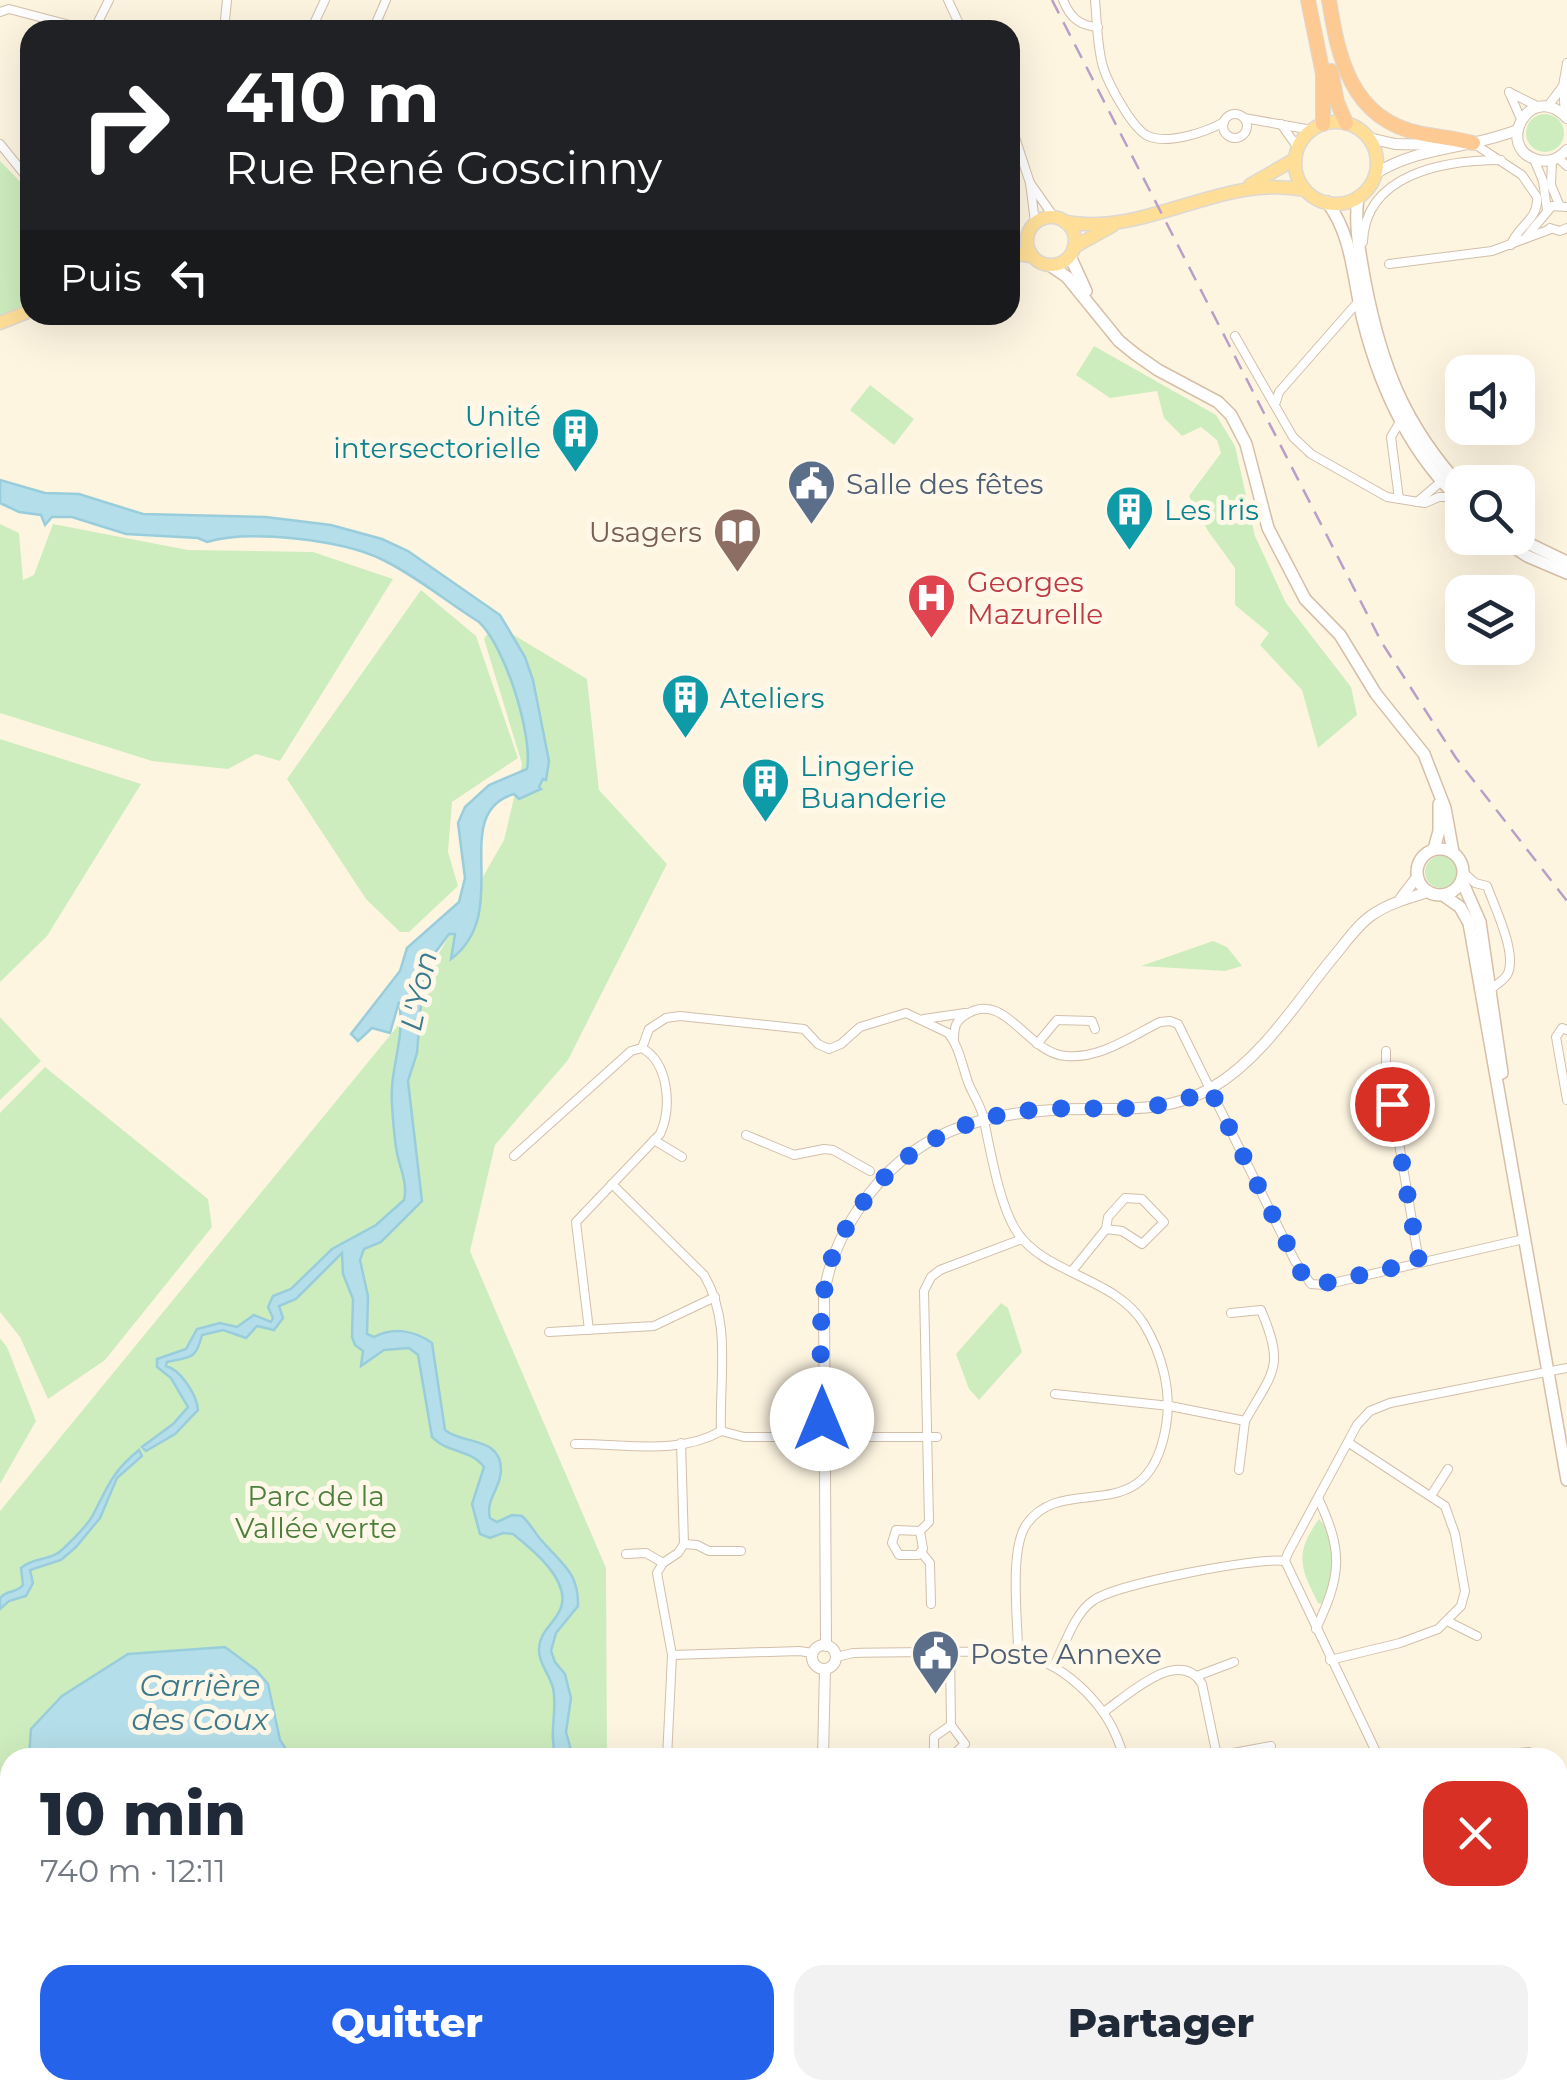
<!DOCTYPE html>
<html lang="fr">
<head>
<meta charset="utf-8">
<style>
	:root { --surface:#fff; --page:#f2f2f3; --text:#1f2937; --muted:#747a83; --accent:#2563eb }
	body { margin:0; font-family:Montserrat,sans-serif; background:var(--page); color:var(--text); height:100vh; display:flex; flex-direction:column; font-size:38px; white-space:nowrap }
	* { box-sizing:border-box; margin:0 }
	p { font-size:32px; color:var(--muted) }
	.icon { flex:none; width:55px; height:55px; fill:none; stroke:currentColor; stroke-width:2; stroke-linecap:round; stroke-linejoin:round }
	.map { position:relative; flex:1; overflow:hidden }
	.panel { position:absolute; left:0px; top:1748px; width:1568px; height:352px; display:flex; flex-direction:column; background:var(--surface); border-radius:30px 30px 0 0; box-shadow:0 10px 40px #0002 }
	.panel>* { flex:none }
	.hud { position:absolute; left:20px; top:20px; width:1000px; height:305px; border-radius:30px; box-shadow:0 10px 40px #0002; background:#202124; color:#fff; overflow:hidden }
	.fabs { position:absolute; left:1445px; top:355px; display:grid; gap:20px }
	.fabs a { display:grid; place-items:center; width:90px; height:90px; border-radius:20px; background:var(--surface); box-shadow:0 10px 40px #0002; font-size:50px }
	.pin { position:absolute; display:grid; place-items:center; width:85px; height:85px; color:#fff; margin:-42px; border:5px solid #fff; border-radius:50%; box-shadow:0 2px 10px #0007 }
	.me { position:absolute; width:110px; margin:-55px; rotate:0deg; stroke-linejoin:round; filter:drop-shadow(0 0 8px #0008) }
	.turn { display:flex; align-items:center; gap:35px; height:210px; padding:0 40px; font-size:45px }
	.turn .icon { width:130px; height:130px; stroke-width:2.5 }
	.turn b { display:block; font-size:70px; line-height:85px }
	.then { display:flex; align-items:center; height:95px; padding:0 40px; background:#0003; gap:20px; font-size:38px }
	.round { display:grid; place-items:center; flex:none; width:105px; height:105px; border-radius:30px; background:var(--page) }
	.headline { display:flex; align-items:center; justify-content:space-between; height:170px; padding:0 40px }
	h1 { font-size:60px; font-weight:800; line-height:75px }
	.cta { display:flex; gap:20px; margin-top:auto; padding:20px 40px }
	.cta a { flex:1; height:115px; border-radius:30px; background:var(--accent); color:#fff; font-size:40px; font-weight:800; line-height:115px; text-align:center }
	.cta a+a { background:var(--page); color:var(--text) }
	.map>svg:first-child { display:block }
	.green { fill:#ceedbe }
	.water { fill:#b4dee9; stroke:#99cddc; stroke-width:2.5 }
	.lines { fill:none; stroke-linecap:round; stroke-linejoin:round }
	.minor-casing { stroke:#d2bfaa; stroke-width:10 }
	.tertiary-casing { stroke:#d2bfaa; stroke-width:12 }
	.secondary-casing { stroke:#d6bfa6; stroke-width:14 }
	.primary-casing { stroke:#ded8d3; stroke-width:15 }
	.trunk-casing { stroke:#ded8d3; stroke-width:16 }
	.minor { stroke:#fff; stroke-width:8 }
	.tertiary { stroke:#fff; stroke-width:10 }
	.secondary { stroke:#fff; stroke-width:11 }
	.primary { stroke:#ffdf97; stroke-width:12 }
	.trunk { stroke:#feca94; stroke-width:14 }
	.rail { stroke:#b89fc8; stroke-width:2.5; stroke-dasharray:15 10; stroke-linecap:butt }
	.route { stroke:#2563eb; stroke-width:18; stroke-dasharray:0 32.4 }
	.labels { text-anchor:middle; stroke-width:10; stroke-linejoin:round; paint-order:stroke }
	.culture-label { font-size:28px; fill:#0d838f; stroke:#fff8e9; text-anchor:start }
	.service-label { font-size:28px; fill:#4e5e75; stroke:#fff8e9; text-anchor:start }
	.education-label { font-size:28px; fill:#785e54; stroke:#fff8e9; text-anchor:end }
	.health-label { font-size:28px; fill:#be3a42; stroke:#fff8e9; text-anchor:start }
	.park-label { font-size:28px; fill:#4c7f3c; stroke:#fff8e9 }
	.water-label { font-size:30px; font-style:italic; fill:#3d7a8d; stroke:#fff8e9 }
</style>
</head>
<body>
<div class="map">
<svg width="1567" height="2098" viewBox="0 0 1567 2098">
	<rect width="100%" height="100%" fill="#fef5e1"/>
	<g class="green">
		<circle cx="1545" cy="133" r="19"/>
		<path d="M0,161L30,192V304L0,316Z"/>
		<path d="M1094,346L1216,415L1235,446L1255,536L1286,603L1351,687L1357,715L1318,748L1302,690L1260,645L1269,633L1235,605V568L1208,531L1189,496L1221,453L1217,440L1201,427L1182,436L1164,418L1157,391L1110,398L1076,375Z"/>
		<path d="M870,385L914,419L894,445L850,410Z"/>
		<path d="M0,524L19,533L23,580L34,575L53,524L188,550L313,552L393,579L280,761L256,754L228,769L152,761L0,713Z"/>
		<path d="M421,590L476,636L518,758L452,802L448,852L458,886L409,932H400L366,899L287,779Z"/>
		<path d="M494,623L587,679L599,790L667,864L568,1060L495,1145L470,1251L606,1568L607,1757L10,1758V1891L0,1887V1511L396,1028L504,840L522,764L484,639Z"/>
		<path d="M0,739L141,784L47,936L0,982Z"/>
		<circle cx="1441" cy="872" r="16"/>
		<path d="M1213,941L1227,947L1242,966L1225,971L1141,966Z"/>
		<path d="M0,1017L41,1061L0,1100Z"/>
		<path d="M45,1067L208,1199L212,1227L105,1360L48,1399L20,1337L0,1312V1113Z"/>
		<path d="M1001,1303L1008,1308L1022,1352L979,1400L969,1389L956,1354Z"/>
		<path d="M0,1338L7,1347L36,1421L0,1484Z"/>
		<path d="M1319,1519C1340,1541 1336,1578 1321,1604L1318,1603C1300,1567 1294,1554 1319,1519Z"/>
		<path d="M1563,2033L1567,2034V2098H1533L1528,2090H1558V2036Z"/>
		<path d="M431,2090H689V2098H428Z"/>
	</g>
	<g class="water">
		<path d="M0,480L45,493L79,494L143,514L266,517L331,525L382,539L408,551L500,615L525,657L533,680L549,761L546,780L543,779L539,787L541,789L519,799L514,794C447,814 515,911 451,959L455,934H449L435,953L423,977L417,1053L408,1081L422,1201L381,1242L364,1249L360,1260L368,1296L367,1334L374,1337C393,1327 414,1330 432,1343L445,1430C463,1445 501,1436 501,1470C501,1488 485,1500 490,1518L497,1522L512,1515L522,1516C531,1524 535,1534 543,1542C562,1564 579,1573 578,1606L556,1633L551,1651L555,1662L565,1674L571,1698L566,1732L573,1757H556C548,1733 558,1711 553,1688C550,1675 539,1664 539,1651C538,1633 553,1625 560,1610C573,1582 532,1549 513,1534L503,1533L490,1538L480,1534L472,1504L484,1467C471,1449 447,1453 432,1437L418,1355L409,1348L384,1350L361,1366L363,1351L355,1345L352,1337L353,1299L343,1274L342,1253L296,1299L279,1306L283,1318L274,1330L257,1326L246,1338L223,1330L202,1335C196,1359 192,1357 167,1362L166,1366C181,1370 197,1395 198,1410L175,1434L146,1451L142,1447L173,1424L188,1407L171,1378L157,1367V1359L186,1349L197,1329L220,1323L237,1327L254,1315L271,1322L273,1318L268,1307L273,1296L291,1289L332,1249L376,1225L404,1200C408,1183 400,1169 397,1153C394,1138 393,1120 392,1105C389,1069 406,1038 399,1002L390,1033L372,1028L358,1041L351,1034L400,971L407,948L459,902L465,878L458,823L465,807L489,785L527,769C533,735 505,646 479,622C447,602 415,575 381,559C342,540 248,529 207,542L198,538L126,534L72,517H52L45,525L41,515L19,512L0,503Z"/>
		<path d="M139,1450L142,1456L117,1478L100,1518L76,1547L61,1560L30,1570L33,1583L26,1596L9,1601L0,1609V1598C8,1589 15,1594 23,1585L21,1568C33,1557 51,1561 63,1549C73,1539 88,1526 94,1513C109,1484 113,1471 139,1450Z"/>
		<path d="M225,1647L256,1670L268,1684L280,1740L291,1757H29L31,1729L62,1696L128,1654Z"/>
	</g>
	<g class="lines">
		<defs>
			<g id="minor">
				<path d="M948,0L962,30"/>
				<path d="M1063,0C1070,17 1079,26 1098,27"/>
				<path d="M1095,0C1097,21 1097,43 1102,63C1106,80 1132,129 1148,136C1168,145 1206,132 1224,122"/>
				<path d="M0,12L9,9L85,29L95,28L109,0"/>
				<path d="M224,30L227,0"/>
				<path d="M311,30L325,0"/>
				<path d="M373,30L386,0"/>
				<path d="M1509,92L1539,107"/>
				<path d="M1509,92L1521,119"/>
				<path d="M1548,106L1563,86"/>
				<circle cx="1235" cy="126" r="12"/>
				<path d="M1565,115L1563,86L1567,63"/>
				<path d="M1244,118L1312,130"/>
				<path d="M1010,122L1030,183"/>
				<path d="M1281,124L1298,148"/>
				<path d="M1473,143L1522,175L1537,197C1539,220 1517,226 1511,245"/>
				<path d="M0,144L30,181"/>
				<path d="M1558,158L1567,166"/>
				<path d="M1534,159L1543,181L1547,210"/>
				<path d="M1552,160L1551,185L1559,204"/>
				<path d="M1035,222L1030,183L1054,217"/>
				<path d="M1550,228L1560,231L1567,228"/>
				<path d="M1527,236L1552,206L1567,207"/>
				<path d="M1363,242C1365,173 1446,160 1501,160"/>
				<path d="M1389,264L1492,251L1551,229"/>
				<path d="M1235,336L1293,437L1311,454L1387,497L1425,503L1439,497H1457"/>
				<path d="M1276,402L1279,392L1358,302"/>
				<path d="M1399,499L1391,437L1401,420"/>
				<path d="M1417,502L1443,480"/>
				<path d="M1464,873L1475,883L1487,886C1494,906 1517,952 1508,973C1506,979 1497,984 1491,989"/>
				<path d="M924,1019L965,1013"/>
				<path d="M1567,1030L1562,1028L1556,1037L1567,1100"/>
				<path d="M954,1040C954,1027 955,1021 967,1014C1005,990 1028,1054 1066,1056C1100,1059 1130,1037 1160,1022L1170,1021L1178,1024L1295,1261L1311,1284L1324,1285L1524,1239"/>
				<path d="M1037,1044L1057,1020L1092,1021L1095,1029"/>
				<path d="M642,1048L649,1029L666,1018L680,1016L804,1029L818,1044L829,1049L841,1044L860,1027L906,1013L948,1033C959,1046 962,1065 968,1082C972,1093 980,1104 983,1116C990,1148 999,1205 1017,1232C1046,1275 1115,1277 1144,1324C1162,1354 1172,1391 1166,1426C1148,1535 1064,1469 1026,1525C1009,1551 1018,1620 1018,1652"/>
				<path d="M1386,1051V1066L1419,1262"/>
				<path d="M746,1135L794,1155L824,1149L833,1150L870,1171"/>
				<path d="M654,1140L682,1157"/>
				<path d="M514,1156L631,1051L642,1048"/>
				<path d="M612,1184L704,1275C732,1322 719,1379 721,1431"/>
				<path d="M1072,1271L1106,1229L1108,1217L1125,1198L1142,1199L1164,1222L1142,1244L1122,1231L1106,1229"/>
				<path d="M589,1330L576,1222L660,1134C672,1108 669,1063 642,1048"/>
				<path d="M549,1332L654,1326L715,1297"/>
				<path d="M1055,1394L1170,1406L1245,1421C1274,1370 1285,1367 1261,1310L1231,1313"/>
				<path d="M721,1431L744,1437H937"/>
				<path d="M681,1443L684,1544"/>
				<path d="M575,1444C622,1443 678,1456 721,1431"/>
				<path d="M1239,1470L1245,1421"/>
				<path d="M1432,1494L1448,1469"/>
				<path d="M920,1531L896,1530L892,1543L899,1555H918L923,1549L920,1531L929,1522L924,1291L931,1277L940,1270L1022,1239"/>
				<path d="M921,1552L930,1563L931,1604"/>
				<path d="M626,1554L646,1553L663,1563L678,1553L684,1544L697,1545L709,1551H741"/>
				<path d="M663,1563L657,1573L672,1655L799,1651L813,1653"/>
				<path d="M1449,1622L1477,1636"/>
				<path d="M1316,1629C1341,1575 1344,1553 1318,1498"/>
				<path d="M950,1652L951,1725L965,1744L950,1758"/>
				<path d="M836,1657L853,1653C885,1652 916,1652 948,1652C1006,1651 1040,1647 1085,1691C1105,1711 1116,1730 1124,1758"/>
				<path d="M1330,1660L1400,1643L1438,1629L1461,1606L1465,1591L1455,1534L1445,1506L1349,1443"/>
				<path d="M1054,1666C1065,1645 1074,1613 1094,1600C1117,1584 1257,1557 1285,1561"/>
				<path d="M1197,1676L1234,1662"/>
				<path d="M1105,1711C1128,1695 1180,1646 1202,1684L1217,1756L1271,1746"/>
				<path d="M667,1758L672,1655"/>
				<path d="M940,1758L934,1752V1737L951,1725"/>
				<path d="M1379,1758L1285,1561L1288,1553L1357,1425L1370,1411L1390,1403L1567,1368"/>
				<path d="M1466,1758L1529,1752"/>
				<path d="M720,2090L725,2098"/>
				<path d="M913,2090L917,2098"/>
				<path d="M1038,2090L1043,2098"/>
				<path d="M1152,2090L1155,2098"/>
				<path d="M1157,2090L1165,2098"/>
				<path d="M1255,2090L1257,2098"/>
				<path d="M1405,2090L1409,2098"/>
				<path d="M1,2098L10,2090"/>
				<path d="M1283,2098L1333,2090"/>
			</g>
			<g id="tertiary">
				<path d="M1567,118C1530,79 1493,149 1538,160C1551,163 1559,158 1567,150"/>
				<path d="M1369,138L1395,144L1439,145"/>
				<path d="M1375,174C1418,146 1471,149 1517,130"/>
				<path d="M1401,898L1417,877"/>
				<circle cx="824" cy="1657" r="12"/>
				<path d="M826,1646L824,1296C829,1256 846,1225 870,1193C924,1123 1003,1109 1087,1109C1131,1109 1173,1111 1213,1087C1261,1059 1296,1003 1331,960C1344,945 1356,926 1372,915C1389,903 1409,898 1428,892"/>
				<path d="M823,1758L825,1669"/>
				<path d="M700,2098V2090"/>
			</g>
			<g id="secondary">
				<path d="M1358,197C1354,227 1360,253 1365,282C1381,365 1404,425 1462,488"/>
				<path d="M1327,202C1353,236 1353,280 1363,320C1380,388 1411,454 1462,502"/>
				<path d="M1070,256L1086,291"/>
				<path d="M1051,266L1067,277L1119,341L1135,354L1158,370L1218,402L1231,415L1246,444L1268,528L1305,599L1340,635L1376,694L1424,754L1445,808L1453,852"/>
				<path d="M1500,538L1527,556L1567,573"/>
				<path d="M1517,538L1567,562"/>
				<circle cx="1440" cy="872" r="23"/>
				<path d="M1434,849L1439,831V804"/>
				<path d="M1462,881L1480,922L1502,1073"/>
				<path d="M1443,895L1460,907L1469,923L1567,1480"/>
				<path d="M0,2058L10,2069"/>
				<path d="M0,2074L10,2085"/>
				<path d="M14,2090L21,2098"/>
				<path d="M28,2090L35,2098"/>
			</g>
			<g id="primary">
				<circle cx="1336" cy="163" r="41"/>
				<path d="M1250,185L1295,159"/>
				<circle cx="1051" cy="241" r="24"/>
				<path d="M1065,222C1147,237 1222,173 1305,190"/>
				<path d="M1074,247L1112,226"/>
				<path d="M1010,253L1031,256"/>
				<path d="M0,323L30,311"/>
			</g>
			<g id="trunk">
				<path d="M1308,0L1323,74V124"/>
				<path d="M1329,0C1338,57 1351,119 1419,133C1437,137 1455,138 1473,143"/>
				<path d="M1331,71L1337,102L1346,123"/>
			</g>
		</defs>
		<use href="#minor" class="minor-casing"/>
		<use href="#tertiary" class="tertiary-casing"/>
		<use href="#secondary" class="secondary-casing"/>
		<use href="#primary" class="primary-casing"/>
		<use href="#trunk" class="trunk-casing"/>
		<use href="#minor" class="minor"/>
		<use href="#tertiary" class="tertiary"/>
		<use href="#secondary" class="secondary"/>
		<use href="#primary" class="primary"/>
		<use href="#trunk" class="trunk"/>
		<path class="rail" d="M1052,0L1382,643L1456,758L1567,901"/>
	</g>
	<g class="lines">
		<path class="route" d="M822,1419C822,1373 817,1325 826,1281C830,1255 843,1232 857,1211C902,1145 966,1114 1045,1109C1103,1106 1156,1116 1210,1089L1304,1278L1316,1285L1419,1262L1392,1104"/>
	</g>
	<defs>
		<symbol id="building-pin" viewBox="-11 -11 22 30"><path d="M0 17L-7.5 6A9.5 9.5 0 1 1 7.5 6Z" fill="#0f9aa8" stroke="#fff8e9"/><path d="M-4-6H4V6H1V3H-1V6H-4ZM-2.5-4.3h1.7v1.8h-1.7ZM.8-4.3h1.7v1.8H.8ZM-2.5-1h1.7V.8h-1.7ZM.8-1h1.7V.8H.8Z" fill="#fff"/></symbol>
		<symbol id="civic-pin" viewBox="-11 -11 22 30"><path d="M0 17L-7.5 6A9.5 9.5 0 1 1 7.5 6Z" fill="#5c6f8a" stroke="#fff8e9"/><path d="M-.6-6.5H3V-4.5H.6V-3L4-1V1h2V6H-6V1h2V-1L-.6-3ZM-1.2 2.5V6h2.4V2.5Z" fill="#fff"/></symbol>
		<symbol id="library-pin" viewBox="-11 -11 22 30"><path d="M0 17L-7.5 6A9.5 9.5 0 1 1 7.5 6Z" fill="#8d6e63" stroke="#fff8e9"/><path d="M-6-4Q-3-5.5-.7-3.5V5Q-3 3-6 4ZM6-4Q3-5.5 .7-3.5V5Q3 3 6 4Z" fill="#fff"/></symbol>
		<symbol id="hospital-pin" viewBox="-11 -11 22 30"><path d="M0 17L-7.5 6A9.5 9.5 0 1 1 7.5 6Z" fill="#e0444e" stroke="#fff8e9"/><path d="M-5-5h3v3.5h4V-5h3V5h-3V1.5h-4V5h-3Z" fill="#fff"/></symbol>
	</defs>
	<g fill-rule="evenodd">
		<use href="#building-pin" x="548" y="404" width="55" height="75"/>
		<use href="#civic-pin" x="784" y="456" width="55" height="75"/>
		<use href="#building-pin" x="1102" y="482" width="55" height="75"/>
		<use href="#library-pin" x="710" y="504" width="55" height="75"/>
		<use href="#hospital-pin" x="904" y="570" width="55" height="75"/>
		<use href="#building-pin" x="658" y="670" width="55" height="75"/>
		<use href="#building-pin" x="738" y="754" width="55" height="75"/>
		<use href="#civic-pin" x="908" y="1626" width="55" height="75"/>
	</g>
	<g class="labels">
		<g class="culture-label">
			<text x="541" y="426" text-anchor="end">Unité<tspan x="541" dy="32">intersectorielle</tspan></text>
			<text x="1164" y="520">Les Iris</text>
			<text x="720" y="708">Ateliers</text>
			<text x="800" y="776">Lingerie<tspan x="800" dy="32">Buanderie</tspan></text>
		</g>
		<g class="service-label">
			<text x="846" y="494">Salle des fêtes</text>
			<text x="970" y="1664">Poste Annexe</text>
		</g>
		<g class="education-label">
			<text x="702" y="542">Usagers</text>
		</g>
		<g class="health-label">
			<text x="967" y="592">Georges<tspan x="967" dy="32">Mazurelle</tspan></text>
		</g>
		<g class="park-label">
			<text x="316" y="1506">Parc de la<tspan x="316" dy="32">Vallée verte</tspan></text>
		</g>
		<g class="water-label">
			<text transform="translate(419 991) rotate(-78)" y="10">L'Yon</text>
			<text x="200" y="1696">Carrière<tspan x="200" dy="34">des Coux</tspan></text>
		</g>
	</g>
</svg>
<div class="fabs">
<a><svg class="icon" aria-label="sound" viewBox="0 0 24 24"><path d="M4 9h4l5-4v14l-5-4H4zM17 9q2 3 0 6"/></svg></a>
<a><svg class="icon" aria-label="search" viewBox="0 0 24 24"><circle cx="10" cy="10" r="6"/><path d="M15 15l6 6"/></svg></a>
<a><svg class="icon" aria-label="layers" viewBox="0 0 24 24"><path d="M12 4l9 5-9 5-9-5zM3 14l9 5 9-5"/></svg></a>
</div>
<div class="pin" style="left:1392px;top:1104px;background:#d93025"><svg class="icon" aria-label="arrive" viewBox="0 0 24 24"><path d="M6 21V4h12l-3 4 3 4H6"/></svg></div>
<svg class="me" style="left:822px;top:1419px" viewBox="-20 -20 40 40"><circle r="19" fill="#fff"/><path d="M0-13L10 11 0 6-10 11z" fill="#2563eb"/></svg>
<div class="hud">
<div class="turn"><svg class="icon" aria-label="right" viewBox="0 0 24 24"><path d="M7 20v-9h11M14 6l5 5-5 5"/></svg><div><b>410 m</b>Rue René Goscinny</div></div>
<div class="then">Puis<svg class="icon" aria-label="left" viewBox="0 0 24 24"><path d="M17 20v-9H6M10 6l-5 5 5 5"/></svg></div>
</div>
<section class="panel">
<div class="headline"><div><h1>10 min</h1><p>740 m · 12:11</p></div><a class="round" style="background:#d93025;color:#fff"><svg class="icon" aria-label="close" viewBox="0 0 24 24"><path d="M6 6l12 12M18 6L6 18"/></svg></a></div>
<div class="cta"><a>Quitter</a><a>Partager</a></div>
</section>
</div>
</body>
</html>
